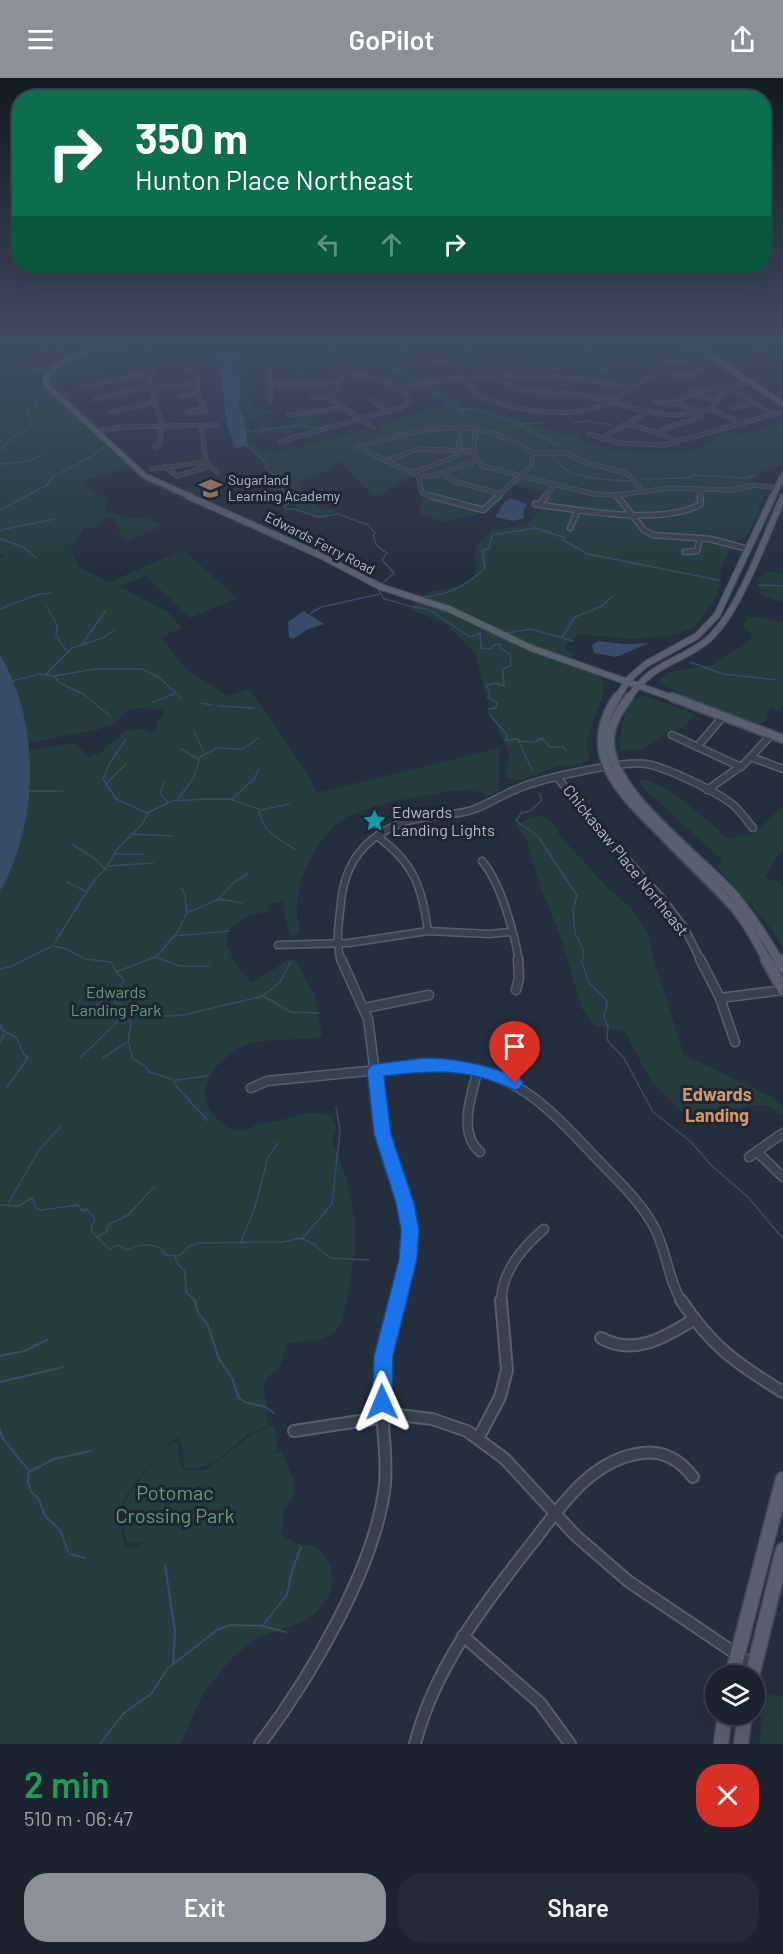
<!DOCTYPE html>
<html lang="en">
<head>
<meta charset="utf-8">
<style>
	:root { --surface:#1b232e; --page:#242b36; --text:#f1f3f6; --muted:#a0a4aa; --line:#39404a; --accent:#8c9099 }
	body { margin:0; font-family:Barlow,sans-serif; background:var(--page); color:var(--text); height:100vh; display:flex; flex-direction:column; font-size:22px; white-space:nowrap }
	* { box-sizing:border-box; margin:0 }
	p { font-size:20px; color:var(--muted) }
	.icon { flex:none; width:33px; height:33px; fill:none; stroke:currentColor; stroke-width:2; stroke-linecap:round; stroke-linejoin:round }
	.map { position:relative; height:1666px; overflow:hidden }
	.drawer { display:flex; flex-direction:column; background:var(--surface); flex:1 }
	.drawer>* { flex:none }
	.guide { position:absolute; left:12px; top:12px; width:759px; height:183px; border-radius:24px; box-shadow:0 6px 24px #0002,0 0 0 2px var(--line); background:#0b6e4f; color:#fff; overflow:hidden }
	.tools { position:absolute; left:705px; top:1587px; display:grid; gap:12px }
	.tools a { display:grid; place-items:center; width:60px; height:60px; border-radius:50%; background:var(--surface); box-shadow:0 6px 24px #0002,0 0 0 2px var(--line); font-size:30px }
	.pin { position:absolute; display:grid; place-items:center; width:51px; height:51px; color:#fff; margin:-62px -26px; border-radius:50% 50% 50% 0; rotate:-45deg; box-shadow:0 0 6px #0007 }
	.pin .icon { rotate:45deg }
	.me { position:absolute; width:66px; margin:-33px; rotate:359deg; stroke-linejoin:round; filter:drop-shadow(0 0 4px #0008) }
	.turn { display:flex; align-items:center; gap:21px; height:126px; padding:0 24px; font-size:27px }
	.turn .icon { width:78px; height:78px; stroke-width:2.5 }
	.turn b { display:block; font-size:42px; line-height:51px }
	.lanes { display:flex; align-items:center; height:57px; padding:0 24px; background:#0003; justify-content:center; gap:30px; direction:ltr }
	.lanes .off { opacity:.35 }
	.round { display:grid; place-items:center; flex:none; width:63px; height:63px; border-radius:24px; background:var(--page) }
	.summary { display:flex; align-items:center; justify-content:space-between; height:102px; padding:0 24px }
	h1 { font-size:36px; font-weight:600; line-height:45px; color:#1e9e55 }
	.primary-button { display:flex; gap:12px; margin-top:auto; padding:12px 24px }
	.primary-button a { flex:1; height:69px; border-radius:24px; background:var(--accent); color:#fff; font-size:24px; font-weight:600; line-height:69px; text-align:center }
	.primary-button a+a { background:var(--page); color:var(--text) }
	header { display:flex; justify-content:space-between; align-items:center; height:78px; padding:0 24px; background:var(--accent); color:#fff; font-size:27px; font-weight:600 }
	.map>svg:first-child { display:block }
	.green { fill:#263c3f; fill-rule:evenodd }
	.water { fill:#394c67 }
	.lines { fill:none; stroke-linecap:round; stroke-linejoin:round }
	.stream-far1 { stroke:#394c67; stroke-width:1.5 }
	.stream { stroke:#394c67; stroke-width:2 }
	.minor-far4-casing { stroke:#565f6c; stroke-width:5 }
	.minor-far3-casing { stroke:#565f6c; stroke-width:7 }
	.minor-far2-casing { stroke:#565f6c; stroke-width:9 }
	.minor-far1-casing { stroke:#565f6c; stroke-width:11 }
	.minor-casing { stroke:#565f6c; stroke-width:14 }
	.major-far4-casing { stroke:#414a57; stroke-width:7 }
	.major-far3-casing { stroke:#414a57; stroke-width:8 }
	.major-far2-casing { stroke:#414a57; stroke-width:11 }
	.major-far1-casing { stroke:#414a57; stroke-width:14 }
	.major-casing { stroke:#414a57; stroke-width:17 }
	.minor-far4 { stroke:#38414e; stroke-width:4 }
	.minor-far3 { stroke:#38414e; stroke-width:4.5 }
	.minor-far2 { stroke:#38414e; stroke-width:6 }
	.minor-far1 { stroke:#38414e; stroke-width:8 }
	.minor { stroke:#38414e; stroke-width:10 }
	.major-far4 { stroke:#56606e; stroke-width:5 }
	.major-far3 { stroke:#56606e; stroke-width:6 }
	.major-far2 { stroke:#56606e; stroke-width:8 }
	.major-far1 { stroke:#56606e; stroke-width:10 }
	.major { stroke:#56606e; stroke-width:14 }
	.route { fill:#1a73e8; stroke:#114b97; stroke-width:1.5 }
	.labels { text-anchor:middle; stroke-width:6; stroke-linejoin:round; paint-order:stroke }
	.far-poi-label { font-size:14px; fill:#b4bcc9; stroke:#1d2633; text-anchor:start }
	.far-street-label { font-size:14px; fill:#b4bcc9; stroke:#1d2633 }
	.poi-label { font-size:16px; fill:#b4bcc9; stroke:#1d2633; text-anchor:start }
	.street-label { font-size:16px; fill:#b4bcc9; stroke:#1d2633 }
	.park-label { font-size:16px; fill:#6b9a76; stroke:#1d2633 }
	.neighbourhood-label { font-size:18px; font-weight:bold; fill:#d59563; stroke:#1d2633 }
	.near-park-label { font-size:20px; fill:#6b9a76; stroke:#1d2633 }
</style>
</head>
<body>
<header><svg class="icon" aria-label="menu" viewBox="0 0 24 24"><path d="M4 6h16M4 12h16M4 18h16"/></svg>GoPilot<svg class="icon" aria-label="share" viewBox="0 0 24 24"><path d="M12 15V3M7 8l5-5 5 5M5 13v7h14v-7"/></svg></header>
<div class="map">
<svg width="783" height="1666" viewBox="0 0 783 1666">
	<rect width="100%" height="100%" fill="#242f3e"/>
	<g class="green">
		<path d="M143,263H244L228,268L232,272L248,270L245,274C252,275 259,275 265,273C275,271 283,261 292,265L288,273L296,275L304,268L303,265H307L322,276L343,283L340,285L318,283L335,287C322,286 308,286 303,300L296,299L294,296L303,285L267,287L262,283L254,281L292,279L238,277L217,268L205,271L209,274L179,283L173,282L153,284L155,280L141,266Z"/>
		<path d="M345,263H356L374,277L389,280H382L383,283L400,284L396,286L417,299L411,304C393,292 377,287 354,287L359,282L375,283Z"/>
		<path d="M669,263L685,265L688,268L670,272L654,266L629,270L654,289L649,293L638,283L614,273L620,270Z"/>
		<path d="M134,266L149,278L148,285L60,308L101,350L89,345L49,305L50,296C73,277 104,269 134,266Z"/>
		<path d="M0,272L19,288L46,293L43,302L94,355L139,396L248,445C235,445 163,412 147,404C139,400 132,391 123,391L78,404L105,421L107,433L131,441L144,439L164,447L125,465L115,442L106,438L98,450H84L71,471L79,489L109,504L183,472L237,520L190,540L146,498L119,508L169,535L182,550L161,559L185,590L228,618L249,611L309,698L316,715L499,670L498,713L488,718C467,707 452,714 430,717C402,721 363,729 339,744C331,749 326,757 321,764C302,791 291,822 300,854L293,858L289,854L283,824L269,826L267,834C247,837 234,841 225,861L235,886L252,905L290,881L295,882L314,917L322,954L321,959C299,963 274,960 252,965C230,970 198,1000 206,1024C210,1035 221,1048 234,1052C244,1056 251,1049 260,1046C264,1045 269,1045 273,1044C293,1040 312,1030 331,1038L337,1051L332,1063C357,1123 360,1155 347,1219C344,1231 343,1249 332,1256C320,1264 300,1262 287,1266L280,1290L270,1297L264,1306L268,1349L274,1347L278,1371L273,1377L281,1373L294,1403V1418L284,1431L281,1456L295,1465L317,1469L330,1486L332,1504L329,1518L316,1534L304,1543L257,1560L232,1580L204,1614L180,1666H0V813L27,721L29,673L76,665L89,680L103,673L125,653L145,651L148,654L156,653L159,643L164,637V633L148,629L128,632L113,648H106L100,651L28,665L15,607L0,577V481L4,478L0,476ZM268,1349L254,1355L206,1392H185L179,1384L178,1366L171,1365C158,1383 125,1411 123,1433C121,1445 125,1455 128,1466L145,1463L135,1471L125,1469C113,1424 127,1411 158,1380C164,1375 167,1367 172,1362L179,1360L183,1371L184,1390C227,1394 230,1356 268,1349Z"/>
		<path d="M580,282L622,296L646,295L641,299L632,300L602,294L565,290L531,296C512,285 487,299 467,289L468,287L474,289L533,287L539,290L578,285L577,283Z"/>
		<path d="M239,286L245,287L246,292L250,293L253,326L249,330L259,333L274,332V336H264L246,349L242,345L244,337L238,327L241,323Z"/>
		<path d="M433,304L444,314L465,324L459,325L460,328L484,331L569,358L576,354L585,355L577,360L612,373L639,375H685L713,366L715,362L709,359L727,354L741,357L783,344V387L771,389L752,401L760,411L762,423L748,457L733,465L721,491L720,508L712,526L692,551L667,558L631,561L578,556L565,568L566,571L575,576L567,585C577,589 593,593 601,600C612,611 586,651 587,667C587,671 589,676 590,680L581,688C575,688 567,687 561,688C543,691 523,708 505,699L510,677L492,638L483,607L476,575L444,545L409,531L429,514L455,509L473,499L476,491L475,475L478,465L493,451L514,449L532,443L550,417L512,406L476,437L444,444L420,436C420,424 427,408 416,399L398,405L379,418C362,410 352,395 337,383L327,393L298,404L301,412L317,429L342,435L310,437L301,433L291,424L281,402L263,389L265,385L246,367L256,366L261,372L275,375L367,351L375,354L382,351L377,347L444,328L445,326L414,307Z"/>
		<path d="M307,337L313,338L314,340L311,343L322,350L309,353C302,350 299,349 291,352L295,357C283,360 276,349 263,355V358L257,360C253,352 262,346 267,340L270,339L266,345L267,348C285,353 292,341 307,337Z"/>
		<path d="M767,493L783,495V524L760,516L759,500Z"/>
		<path d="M748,539H758L783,545V629L776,633L772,629L766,636L767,641C764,644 764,645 759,645C737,644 683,615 659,606L658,604L671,594L713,587L751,562L752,558L743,548Z"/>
		<path d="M641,617L685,632L693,637V640L681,650L669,653L642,672H620C620,653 623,628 641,617Z"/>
		<path d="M640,701C667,705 708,742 728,761L753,756L783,728V769L765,799L783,807V870L770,849L717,789L723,783L649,715L639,704Z"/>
		<path d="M544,738L552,744L560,758L603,805L631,831L647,853L656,889L684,977L771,1019L783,1028V1037L765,1027L747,1028L719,1044L702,1042L678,1031L651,1003L625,954L596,948L582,931L562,862L542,813L526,761L516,748L531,739Z"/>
		<path d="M770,1616L783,1618V1666H759L764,1624Z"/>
	</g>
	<g class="water">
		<path d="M226,271L248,278L293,280L239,283C238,297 244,314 238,327L245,342L242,345L246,349L247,367L236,370L226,344L221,288L201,276L219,275Z"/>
		<path d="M511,420L527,426L523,433L524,440L513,443L495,439L505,423Z"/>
		<path d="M304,533L324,546L308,551L293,561L289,559L288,544Z"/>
		<path d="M598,563L624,566L649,565L616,579L594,575L592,567Z"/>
		<path d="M0,577C41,646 39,744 0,813Z"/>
	</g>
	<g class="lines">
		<g class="stream-far1">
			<path d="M543,270L624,298"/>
			<path d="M293,280L342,284"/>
			<path d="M358,285L388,288L417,302"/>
			<path d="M765,294L783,291"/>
			<path d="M425,307L461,332L470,347"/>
			<path d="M458,330L479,332L516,346L543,345"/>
			<path d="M574,345L586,343L611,347"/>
			<path d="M519,347L559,367"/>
			<path d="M245,353H250"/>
			<path d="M254,353L301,347L314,351"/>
			<path d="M245,366L266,385V390L283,406L282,411L291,424L284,428L285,431H294L318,439L338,436L368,447L375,455L373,458L377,468L387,475L382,482L394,495L381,507"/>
			<path d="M0,372L16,356L29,350L31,342L26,334L36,328V324"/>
			<path d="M552,377C565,403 604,401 629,403"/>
			<path d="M0,386L25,384L43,377"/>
			<path d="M642,401L689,400L692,397L746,400L756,397"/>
			<path d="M0,432L47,407L52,399L91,379L104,369"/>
			<path d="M0,452L55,441"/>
			<path d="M0,461L23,469L36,480"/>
			<path d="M759,507L783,508"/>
			<path d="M378,511L384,521C399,524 411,530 427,531"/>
			<path d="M422,519C446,518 468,507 485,490L482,473L489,470L492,457L535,450L565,460L563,462L588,476L718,502"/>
			<path d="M47,529L57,547L56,558L66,572"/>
			<path d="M0,531L36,517L51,515"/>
			<path d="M430,532L470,559L480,555L481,570L491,571L494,567L501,566L500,570L510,576L511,587L503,591L504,608L496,605L486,607L490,614L488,619L497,625L496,630L489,631L490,637L507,657L506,662L518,661L532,692"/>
			<path d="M311,535L321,529L380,516"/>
			<path d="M507,555L531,551L573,563"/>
			<path d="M563,558L575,539L602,528L612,519"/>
			<path d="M83,565L106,532"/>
			<path d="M690,584L723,596L777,602"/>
			<path d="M45,597L72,570L103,560L114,552"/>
			<path d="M55,598L58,604L83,616L109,637"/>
			<path d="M12,603L40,596L54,598L95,591H142L160,600L182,621"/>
			<path d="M153,624L174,616"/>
			<path d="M201,625L212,627"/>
			<path d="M218,628L254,630"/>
			<path d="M194,654L204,674"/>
			<path d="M126,661L110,685L103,701L116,721L147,735"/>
			<path d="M519,663L534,664L542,660L550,669H563L566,673"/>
			<path d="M181,671L198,681"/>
			<path d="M164,705L160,716L168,724"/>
			<path d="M106,706L126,686"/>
			<path d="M29,713H63"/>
			<path d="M539,715L542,722L530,733L521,735L516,743L538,758L577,818L573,831L575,855L584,874L582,885L589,905L605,920L607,926L604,939L608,949L607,962L624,980L653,1034L690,1063L712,1088L749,1120L783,1161"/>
			<path d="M178,721L194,699L200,679L217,670L243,671L258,660"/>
			<path d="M232,721L254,701L259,691"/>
			<path d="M261,732L289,726"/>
			<path d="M132,756L173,758"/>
			<path d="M72,766L94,780L105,791"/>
			<path d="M115,776H144"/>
			<path d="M107,788L153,785"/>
			<path d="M67,804L87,814"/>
			<path d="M181,809L185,817L187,834"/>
			<path d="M219,821L242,825"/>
			<path d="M174,858L229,853"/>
			<path d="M55,864L93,804L107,789L117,771L142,746L149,734L172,723L207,721H230L259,731C261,753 278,761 295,771"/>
			<path d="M52,868L64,870L85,881L111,884L116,894L124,902L114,924L124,928L127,934L151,939L183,937L263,918L291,934L320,935"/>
			<path d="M156,879L179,888H209"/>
			<path d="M0,891L12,888L50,869"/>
			<path d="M116,894L157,878L178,853L187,835L219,821L234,804L248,796"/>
			<path d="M263,918L280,904L290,885"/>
			<path d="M90,932L104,922L115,920"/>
			<path d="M129,935L131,948L128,962L133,981L145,988L149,994L174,1002L177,1009L208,1043"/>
			<path d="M0,945L2,952L17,960L24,977L28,979L7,1010"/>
			<path d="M0,966L4,956"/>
			<path d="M80,980L117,944L126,931"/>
			<path d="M102,980L126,965"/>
			<path d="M176,1002L207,998"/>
			<path d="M8,1126L39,1072L61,1048"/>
			<path d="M0,1127L18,1128L32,1120L36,1130L41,1132L78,1127L82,1133L87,1131L95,1141L91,1150L92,1154L110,1172L117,1167L128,1172C139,1165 149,1166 161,1170L165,1177L179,1178L188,1169L198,1165L283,1164L301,1160L315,1167L330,1180L369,1182"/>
			<path d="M98,1159L107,1153L108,1147L128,1137L155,1108"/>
			<path d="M303,1160L332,1126L340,1052L336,1029"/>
			<path d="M241,1164L255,1129L268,1079L278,1065"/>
			<path d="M175,1178L177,1185L185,1193L186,1214L196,1224"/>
		</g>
		<g class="stream">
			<path d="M195,1222L198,1235L208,1247L219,1281L232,1300L239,1320L245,1324L265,1329L274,1335"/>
			<path d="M0,1278L24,1273L47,1262"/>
			<path d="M0,1304L63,1289"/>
			<path d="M0,1351L2,1359L29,1393L28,1403L31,1414L39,1421L45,1438L60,1452L68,1474"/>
			<path d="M31,1393L54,1381L91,1373"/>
			<path d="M70,1476L85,1480"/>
			<path d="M165,1487L175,1553L173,1587"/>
			<path d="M263,1547L287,1517L292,1493L301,1469"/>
			<path d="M100,1666L124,1635L151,1616L168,1590L217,1552L230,1547L262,1548L286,1554"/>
		</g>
		<defs>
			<g id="minor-far4">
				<path d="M26,263L50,274"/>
				<path d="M133,263L149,272L154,278L149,307L162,346L159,367L155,369"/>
				<path d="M322,263L350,283L332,317L333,322L374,350"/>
				<path d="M381,263C402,276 428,272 449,285C465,294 466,312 483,319C510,332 566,340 595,330C611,325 631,311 646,301C657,293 665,280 677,274C688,268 721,266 735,263"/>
				<path d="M451,263L481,279L548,280"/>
				<path d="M488,263L516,269L562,263"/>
				<path d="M736,263L765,272"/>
				<path d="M257,268L273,263"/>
				<path d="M0,271L21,288L50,292"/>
				<path d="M650,272C666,285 688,279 704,292L687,298L655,293"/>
				<path d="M586,273L598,268L597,263"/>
				<path d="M35,277L67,270"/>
				<path d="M757,286L756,278L783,263"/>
				<path d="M183,287L199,295L197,310L203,330"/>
				<path d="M421,288L445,282"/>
				<path d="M269,292L271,322"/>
				<path d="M498,299C511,318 558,314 581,317C608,321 634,333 661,336C678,338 695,336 711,331L724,310L754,303"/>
				<path d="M270,305L338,307"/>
				<path d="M81,309L149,295"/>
				<path d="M397,310C471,294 554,292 628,310"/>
				<path d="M723,311L740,316L773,337"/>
				<path d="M691,316L718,322"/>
				<path d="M180,318L199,316"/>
				<path d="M313,319H332"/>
				<path d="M95,321L136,311L197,306"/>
				<path d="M371,322L388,333"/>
				<path d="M653,324L674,325L694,314L718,310"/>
				<path d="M674,325L699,332"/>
				<path d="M203,330L205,334H187Z"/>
				<path d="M732,330L753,325"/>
				<path d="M711,331L743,346"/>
				<path d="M111,334L155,324"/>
				<path d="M289,337L342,330"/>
				<path d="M627,346L665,357L677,365"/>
				<path d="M201,348L206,384L217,394"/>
				<path d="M475,351L474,376L482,388L594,416L617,417L670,410L731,412L754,407L776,410"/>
				<path d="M97,353L124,349L217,347"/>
				<path d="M657,355L668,349L702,339"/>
				<path d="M589,356L618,365L664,367L782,334"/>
				<path d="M602,360L640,338L647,331"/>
				<path d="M281,363L402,329L410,323C397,298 354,296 329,293"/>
				<path d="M359,368L373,377L418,397L422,415L436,419"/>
				<path d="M357,369C421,351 475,334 533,375"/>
				<path d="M533,375H565L590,386L623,394L630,398L643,414"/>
				<path d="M386,383L418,371L473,373"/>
				<path d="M165,388L177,398L210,388"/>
				<path d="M152,391L206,384"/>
				<path d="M414,394L457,378L461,350"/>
				<path d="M443,396L454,403L501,416"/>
				<path d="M419,399L436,397L476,383"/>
				<path d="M700,411L701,419"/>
				<path d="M617,417L619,419"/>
				<path d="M497,419L531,388L533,375"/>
				<path d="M545,419L554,407"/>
			</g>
			<g id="minor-far3">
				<path d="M431,418L483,432L499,418"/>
				<path d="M617,418L644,452L653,457L710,461L748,471"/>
				<path d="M535,426C578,432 663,448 701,426L700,418"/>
				<path d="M539,427L546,418"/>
				<path d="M570,450L577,434"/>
				<path d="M685,474L697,473L700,460"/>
			</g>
			<g id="minor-far2">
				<path d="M672,657L741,689"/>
				<path d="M697,669L720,642"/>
				<path d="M751,679L783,691"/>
				<path d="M558,700L586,736L664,823L685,851L701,883"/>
				<path d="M707,712L744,686L772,656"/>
				<path d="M377,758C414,785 422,809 428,853"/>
				<path d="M482,783C501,805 514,854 519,883"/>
				<path d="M278,867L349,865L428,853L489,856L511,854"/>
				<path d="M341,883C335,863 339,845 341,824C345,784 365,759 404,744C425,737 450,739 472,732C487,727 502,717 517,711C539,701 623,682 646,686C664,688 717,714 732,726C740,732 746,742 753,750"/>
			</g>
			<g id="minor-far1">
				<path d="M341,881L368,941L383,1058L409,1140V1176L398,1224"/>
				<path d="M700,881L720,920L735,964"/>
				<path d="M516,912L519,900L518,881"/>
				<path d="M720,920L783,912"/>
				<path d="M365,930L429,917"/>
				<path d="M478,991C472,1016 457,1054 480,1074"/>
				<path d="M251,1010L267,1003L438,986C516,992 546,1027 597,1081C617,1102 639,1122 653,1147C667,1171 667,1200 682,1224"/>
				<path d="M757,1074L783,1099"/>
				<path d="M749,1079L783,1055"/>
				<path d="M501,1224C502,1193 522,1170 544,1151"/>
			</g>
			<g id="minor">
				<path d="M681,1222C711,1268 737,1286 783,1314"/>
				<path d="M601,1260C634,1278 664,1260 693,1242"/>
				<path d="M294,1353L399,1337L432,1341L467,1353L505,1381L575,1457L628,1503L754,1588"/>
				<path d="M479,1359L500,1319L507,1292L501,1222"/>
				<path d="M463,1558L540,1625L570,1666"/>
				<path d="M260,1666C310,1600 376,1489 385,1406C388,1370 379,1334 381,1297C383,1272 391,1247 398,1222"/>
				<path d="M415,1666C434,1591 482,1529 529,1469C560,1430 589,1382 642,1375C664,1372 680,1382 693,1399"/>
			</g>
			<g id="major-far4">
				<path d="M138,263C108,269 60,272 45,303L48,309L145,398L192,419"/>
				<path d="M688,263L783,326"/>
				<path d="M773,419L783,397"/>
			</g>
			<g id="major-far3">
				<path d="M188,418L322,478L381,509L449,531L531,570L676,621"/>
				<path d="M616,621L630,600L646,586L697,558L717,537L773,418"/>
				<path d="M628,621C653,584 674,587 705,564C737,540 766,457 783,419"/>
			</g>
			<g id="major-far2">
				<path d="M617,619C578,677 622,716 662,756C684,779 708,801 730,825C745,841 757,863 767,883"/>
				<path d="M629,619C619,633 609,647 610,665C612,717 701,779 735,818C752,838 765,860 779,883"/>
				<path d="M672,619L783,661"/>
			</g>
			<g id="major-far1">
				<path d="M766,881L783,912"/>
				<path d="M778,881L783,890"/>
			</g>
			<g id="major">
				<path d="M732,1598L783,1401"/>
				<path d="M752,1598L783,1472"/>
				<path d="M721,1666L725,1636"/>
				<path d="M741,1666L745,1636"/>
			</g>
		</defs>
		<use href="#minor-far4" class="minor-far4-casing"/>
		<use href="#minor-far3" class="minor-far3-casing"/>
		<use href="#minor-far2" class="minor-far2-casing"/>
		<use href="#minor-far1" class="minor-far1-casing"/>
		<use href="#minor" class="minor-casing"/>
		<use href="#major-far4" class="major-far4-casing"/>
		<use href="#major-far3" class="major-far3-casing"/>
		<use href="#major-far2" class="major-far2-casing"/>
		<use href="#major-far1" class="major-far1-casing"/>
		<use href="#major" class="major-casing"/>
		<use href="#minor-far4" class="minor-far4"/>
		<use href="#minor-far3" class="minor-far3"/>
		<use href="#minor-far2" class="minor-far2"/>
		<use href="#minor-far1" class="minor-far1"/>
		<use href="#minor" class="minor"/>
		<use href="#major-far4" class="major-far4"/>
		<use href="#major-far3" class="major-far3"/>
		<use href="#major-far2" class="major-far2"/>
		<use href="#major-far1" class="major-far1"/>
		<use href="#major" class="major"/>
	</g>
	<linearGradient id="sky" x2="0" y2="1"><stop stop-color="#141a22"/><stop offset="0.53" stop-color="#3f4d63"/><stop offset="1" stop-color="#3f4d63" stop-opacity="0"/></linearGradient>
	<rect width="783" height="496" fill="url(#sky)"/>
	<path class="route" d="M424,980C459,980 488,987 520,1000L523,1005L520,1010L515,1012C504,1008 494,1003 483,1000C449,991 418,994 384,998L391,1056L414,1125L419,1152L417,1181L393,1278L392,1324L389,1331L382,1334L375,1331L372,1324L374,1278L399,1181L401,1152L396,1125L374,1056L367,993L370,988L375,986Z"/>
	<defs>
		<symbol id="school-bare" viewBox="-9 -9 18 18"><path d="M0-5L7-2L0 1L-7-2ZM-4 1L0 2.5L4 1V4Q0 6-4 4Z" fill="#8d6e63" stroke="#1d2633" stroke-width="2.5" paint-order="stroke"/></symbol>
		<symbol id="sight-bare" viewBox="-9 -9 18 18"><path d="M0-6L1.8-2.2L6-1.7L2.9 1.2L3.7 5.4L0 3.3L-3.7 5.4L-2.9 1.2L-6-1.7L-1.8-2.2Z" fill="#0f9aa8" stroke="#1d2633" stroke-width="2.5" paint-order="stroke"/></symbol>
	</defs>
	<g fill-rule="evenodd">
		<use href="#school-bare" x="194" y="394" width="33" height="33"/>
		<use href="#sight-bare" x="358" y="726" width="33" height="33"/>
	</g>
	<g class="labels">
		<g class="far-poi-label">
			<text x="228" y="407">Sugarland<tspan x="228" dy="16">Learning Academy</tspan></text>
		</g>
		<g class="far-street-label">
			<text transform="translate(320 465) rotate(27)" y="5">Edwards Ferry Road</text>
		</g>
		<g class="poi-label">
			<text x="392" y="740">Edwards<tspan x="392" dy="18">Landing Lights</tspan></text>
		</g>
		<g class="street-label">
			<text transform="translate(626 782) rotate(51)" y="6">Chickasaw Place Northeast</text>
		</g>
		<g class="park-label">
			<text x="116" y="920">Edwards<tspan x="116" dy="18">Landing Park</tspan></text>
		</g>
		<g class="neighbourhood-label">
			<text x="717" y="1023">Edwards<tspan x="717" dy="21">Landing</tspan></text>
		</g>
		<g class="near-park-label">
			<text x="175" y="1422">Potomac<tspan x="175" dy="23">Crossing Park</tspan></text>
		</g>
	</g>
</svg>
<div class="tools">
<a><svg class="icon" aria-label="layers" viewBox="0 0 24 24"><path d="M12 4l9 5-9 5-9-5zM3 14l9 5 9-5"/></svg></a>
</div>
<div class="pin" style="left:515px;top:1005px;background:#d93025"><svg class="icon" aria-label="arrive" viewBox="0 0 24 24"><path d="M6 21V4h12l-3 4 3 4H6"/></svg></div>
<svg class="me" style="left:382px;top:1324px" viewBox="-20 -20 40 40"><path d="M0-17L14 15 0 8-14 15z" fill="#1a73e8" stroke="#fff" stroke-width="4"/></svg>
<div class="guide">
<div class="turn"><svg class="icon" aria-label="right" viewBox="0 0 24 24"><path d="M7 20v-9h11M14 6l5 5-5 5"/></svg><div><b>350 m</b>Hunton Place Northeast</div></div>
<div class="lanes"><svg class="icon off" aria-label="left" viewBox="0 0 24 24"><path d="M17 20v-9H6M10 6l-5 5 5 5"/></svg><svg class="icon off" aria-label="ahead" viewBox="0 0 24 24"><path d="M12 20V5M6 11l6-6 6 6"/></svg><svg class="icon" aria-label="right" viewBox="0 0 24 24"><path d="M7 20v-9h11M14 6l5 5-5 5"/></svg></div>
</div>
</div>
<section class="drawer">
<div class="summary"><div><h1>2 min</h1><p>510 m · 06:47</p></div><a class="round" style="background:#d93025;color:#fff"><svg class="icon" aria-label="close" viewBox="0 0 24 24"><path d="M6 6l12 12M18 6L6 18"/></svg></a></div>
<div class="primary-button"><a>Exit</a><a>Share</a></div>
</section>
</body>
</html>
